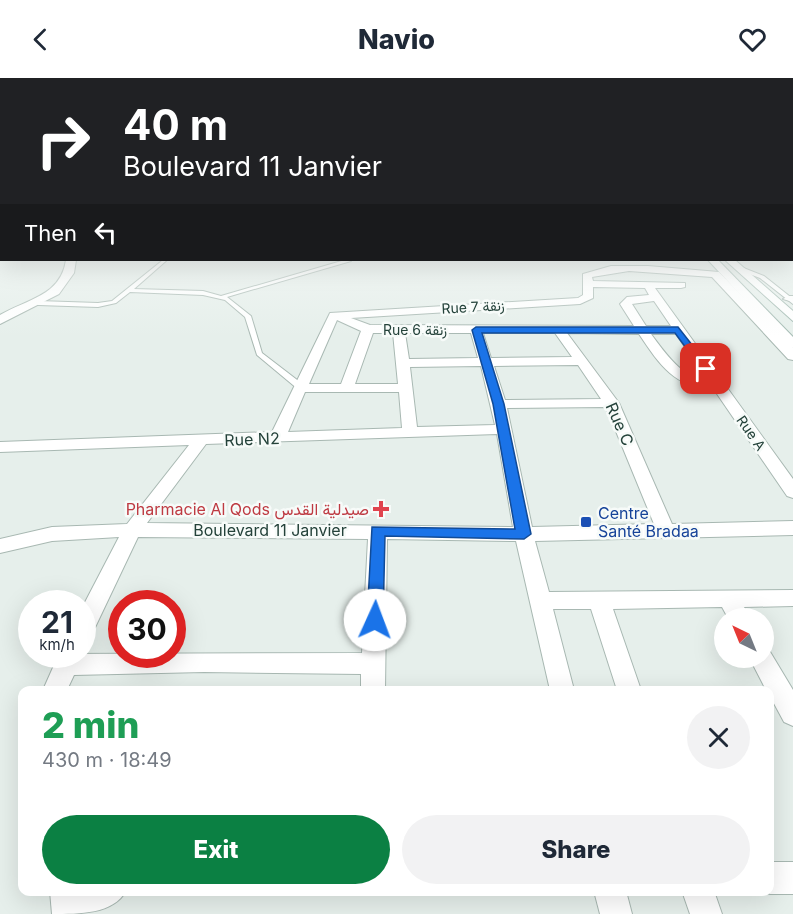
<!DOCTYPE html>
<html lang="en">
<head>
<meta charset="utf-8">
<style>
	:root { --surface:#fff; --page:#f2f2f3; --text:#1f2937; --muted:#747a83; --accent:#0b8043 }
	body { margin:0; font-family:Inter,Vazirmatn,sans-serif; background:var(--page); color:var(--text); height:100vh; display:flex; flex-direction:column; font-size:22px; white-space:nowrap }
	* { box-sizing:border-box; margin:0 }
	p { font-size:20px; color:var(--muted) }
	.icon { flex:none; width:33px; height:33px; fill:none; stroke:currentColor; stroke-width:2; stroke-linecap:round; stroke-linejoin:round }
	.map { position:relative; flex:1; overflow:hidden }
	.details { position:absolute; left:18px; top:608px; width:756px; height:210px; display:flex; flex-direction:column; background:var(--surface); border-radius:12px; box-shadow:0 6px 24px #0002 }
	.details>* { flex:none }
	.hud { position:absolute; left:0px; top:0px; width:794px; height:183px; box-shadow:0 6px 24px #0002; background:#202124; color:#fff; overflow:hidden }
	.needle { width:39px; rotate:317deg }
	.buttons { position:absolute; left:714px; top:530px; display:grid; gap:12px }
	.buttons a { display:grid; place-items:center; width:60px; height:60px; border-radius:50%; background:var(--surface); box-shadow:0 6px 24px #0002; font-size:30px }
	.speed { position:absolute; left:18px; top:512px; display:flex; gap:12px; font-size:30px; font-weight:700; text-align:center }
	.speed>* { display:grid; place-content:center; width:78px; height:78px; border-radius:50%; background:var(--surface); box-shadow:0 6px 24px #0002; line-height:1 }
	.speed small { font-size:15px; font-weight:400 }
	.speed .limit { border:9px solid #d22; background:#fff; color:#111 }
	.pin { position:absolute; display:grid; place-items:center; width:51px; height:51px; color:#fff; margin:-26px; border-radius:12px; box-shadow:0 3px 9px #0006 }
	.me { position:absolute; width:66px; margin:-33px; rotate:2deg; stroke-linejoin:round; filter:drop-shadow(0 0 4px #0008) }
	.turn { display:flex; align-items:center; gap:21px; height:126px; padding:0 24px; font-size:27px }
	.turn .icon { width:78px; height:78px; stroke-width:2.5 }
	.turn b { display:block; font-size:42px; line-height:51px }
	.then { display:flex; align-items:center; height:57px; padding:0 24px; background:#0003; gap:12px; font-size:22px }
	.round { display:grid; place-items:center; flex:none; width:63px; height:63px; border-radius:32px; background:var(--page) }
	.summary { display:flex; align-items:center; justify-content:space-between; height:102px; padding:0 24px }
	h1 { font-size:36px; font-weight:800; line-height:45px; color:#1e9e55 }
	.primary-button { display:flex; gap:12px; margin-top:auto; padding:12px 24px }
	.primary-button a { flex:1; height:69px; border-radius:36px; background:var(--accent); color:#fff; font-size:24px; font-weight:800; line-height:69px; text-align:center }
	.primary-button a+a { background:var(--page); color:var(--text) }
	header { display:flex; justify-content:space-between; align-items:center; height:78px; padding:0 24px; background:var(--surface); font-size:27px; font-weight:800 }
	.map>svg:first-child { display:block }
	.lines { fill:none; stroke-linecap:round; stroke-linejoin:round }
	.service-casing { stroke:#a8b8b2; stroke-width:2 }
	.minor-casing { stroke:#a8b8b2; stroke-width:2 }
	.secondary-casing { stroke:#a4bbb3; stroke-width:2 }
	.service { fill:#fff; fill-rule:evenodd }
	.minor { fill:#fff; fill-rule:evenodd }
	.secondary { fill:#fff; fill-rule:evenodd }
	.route { fill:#1a73e8; stroke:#114b97; stroke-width:1.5 }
	.health-dot { fill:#e0444e; stroke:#f7fbf9; stroke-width:2 }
	.transit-dot { fill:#1a4fb4; stroke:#f7fbf9; stroke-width:2 }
	.labels { text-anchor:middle; stroke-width:5; stroke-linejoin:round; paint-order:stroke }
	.far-street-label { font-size:14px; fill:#24423a; stroke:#f7fbf9 }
	.street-label { font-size:16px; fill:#24423a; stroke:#f7fbf9 }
	.health-label { font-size:16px; fill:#be3a42; stroke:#f7fbf9; text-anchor:end }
	.transit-label { font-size:16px; fill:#164399; stroke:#f7fbf9; text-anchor:start }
</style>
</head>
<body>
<header><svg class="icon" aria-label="back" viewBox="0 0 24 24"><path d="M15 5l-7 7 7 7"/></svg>Navio<svg class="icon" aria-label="heart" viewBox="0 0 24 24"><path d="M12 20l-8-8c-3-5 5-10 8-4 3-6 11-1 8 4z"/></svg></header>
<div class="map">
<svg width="793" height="836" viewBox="0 0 793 836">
	<rect width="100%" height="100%" fill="#e6efeb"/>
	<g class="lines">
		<defs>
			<g id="service">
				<path d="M163,182H167L134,211L203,213L221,218L345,182H351V183L227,219L251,238L262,275L305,308V312H299L257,277L245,239L225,222L203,217L130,214L116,225L98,229L38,227L35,225L38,223L98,225L112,223Z"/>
				<path d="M741,189L764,198L793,221V226L760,200L739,192L738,191Z"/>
			</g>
			<g id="minor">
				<rect x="0" y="168" width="2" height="6"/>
				<path d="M66,182H76L74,195L59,216L0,246V237C27,221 61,218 66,182Z"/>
				<path d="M611,188H648L719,194L793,270V282L788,281L712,199L629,193L592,199L593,203L685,205V209L681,210H655L793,401V420L787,418L715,313C674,308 661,289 639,256L567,255L619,325L672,446L793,443V457L535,463L549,514L793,512V528L744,529L750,540H728L722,529L613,531L641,612H617L591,531H553L574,612H550L516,463L387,461L385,612H361V596L204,594L74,597L67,612H43L59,576L362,575L368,461L138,459L90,560L82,562V530L119,459L52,463L0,475V461L52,449L127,446L189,367L0,374V364L272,354L330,235L578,220L583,217V196ZM593,209L645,210L649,217L627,219L620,226L634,248L370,247L351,240L580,226L593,220ZM654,223L671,248H646L632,226ZM337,242L361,253L341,306H309ZM373,255H393L398,306H355ZM405,255H471L478,280L409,281ZM483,255H555L572,279L491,280ZM651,256H676L709,304C682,300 666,276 651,256ZM578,287L601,321L505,322L494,288ZM481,288L495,347L417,349L410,289ZM305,314H399L402,350L288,354ZM606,329L654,446L532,449L507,330ZM497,356L513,449L147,445L206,366Z"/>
				<path d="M789,218H793V224L783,221Z"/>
				<path d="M764,570L769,572L793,612V648L784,644L770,618V612H766L749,579H764Z"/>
				<path d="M770,784H793V816H770L763,813H770Z"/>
				<path d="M50,813H126C113,836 80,836 52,836Z"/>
				<path d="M594,813H626L632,836H600Z"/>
				<path d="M682,813H714L722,836H690Z"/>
			</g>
			<g id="secondary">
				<path d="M708,182H718L793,259V270L789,269Z"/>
				<path d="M725,182H735L793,233V243Z"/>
			</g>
		</defs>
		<use href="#service" class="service-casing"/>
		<use href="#minor" class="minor-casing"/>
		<use href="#secondary" class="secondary-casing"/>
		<use href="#service" class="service"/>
		<use href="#minor" class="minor"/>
		<use href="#secondary" class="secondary"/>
	</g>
	<linearGradient id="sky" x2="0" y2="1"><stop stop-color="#84bce0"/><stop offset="0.55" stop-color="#f4f8f6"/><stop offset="1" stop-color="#f4f8f6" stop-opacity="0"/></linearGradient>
	<rect width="793" height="259" fill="url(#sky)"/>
	<path class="route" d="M476,249H678L711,291L703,293L675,255H482L504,326L531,456L524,461L385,458L383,542L381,547H369L367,542L372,449L515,451L493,326L472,252Z"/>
	<path class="health-dot" d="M378 422h6v6h6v6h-6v6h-6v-6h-6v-6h6z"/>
	<rect class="transit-dot" x="580" y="438" width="12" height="12" rx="3"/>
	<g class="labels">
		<g class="far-street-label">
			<text transform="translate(473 229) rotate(-3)" y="5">Rue 7 زنقة</text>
			<text x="415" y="257">Rue 6 زنقة</text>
			<text transform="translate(751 355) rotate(55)" y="5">Rue A</text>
		</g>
		<g class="street-label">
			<text transform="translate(620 346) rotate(66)" y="6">Rue C</text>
			<text transform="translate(252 361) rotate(-2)" y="6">Rue N2</text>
			<text x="270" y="458">Boulevard 11 Janvier</text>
		</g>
		<g class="health-label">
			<text x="369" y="437">Pharmacie Al Qods صيدلية القدس</text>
		</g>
		<g class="transit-label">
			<text x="598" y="441">Centre<tspan x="598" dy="18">Santé Bradaa</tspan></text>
		</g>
	</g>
</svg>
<div class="buttons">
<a><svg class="needle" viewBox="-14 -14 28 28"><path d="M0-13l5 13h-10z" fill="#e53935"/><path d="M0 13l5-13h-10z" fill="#747a83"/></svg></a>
</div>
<div class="speed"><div>21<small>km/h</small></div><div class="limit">30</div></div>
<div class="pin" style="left:706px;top:291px;background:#d93025"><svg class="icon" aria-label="arrive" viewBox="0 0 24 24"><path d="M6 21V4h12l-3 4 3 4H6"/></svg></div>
<svg class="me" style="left:375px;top:542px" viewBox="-20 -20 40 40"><circle r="19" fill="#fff"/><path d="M0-13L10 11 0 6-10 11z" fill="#1a73e8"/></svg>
<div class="hud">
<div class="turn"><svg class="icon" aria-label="right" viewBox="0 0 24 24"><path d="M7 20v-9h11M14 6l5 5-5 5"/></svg><div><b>40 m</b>Boulevard 11 Janvier</div></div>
<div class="then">Then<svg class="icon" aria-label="left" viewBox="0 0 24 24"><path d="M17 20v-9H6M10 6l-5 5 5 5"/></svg></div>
</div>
<section class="details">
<div class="summary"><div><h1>2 min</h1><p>430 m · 18:49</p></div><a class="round"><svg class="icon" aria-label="close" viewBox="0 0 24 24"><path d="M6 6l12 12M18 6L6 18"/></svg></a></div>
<div class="primary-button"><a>Exit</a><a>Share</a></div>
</section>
</div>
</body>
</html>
